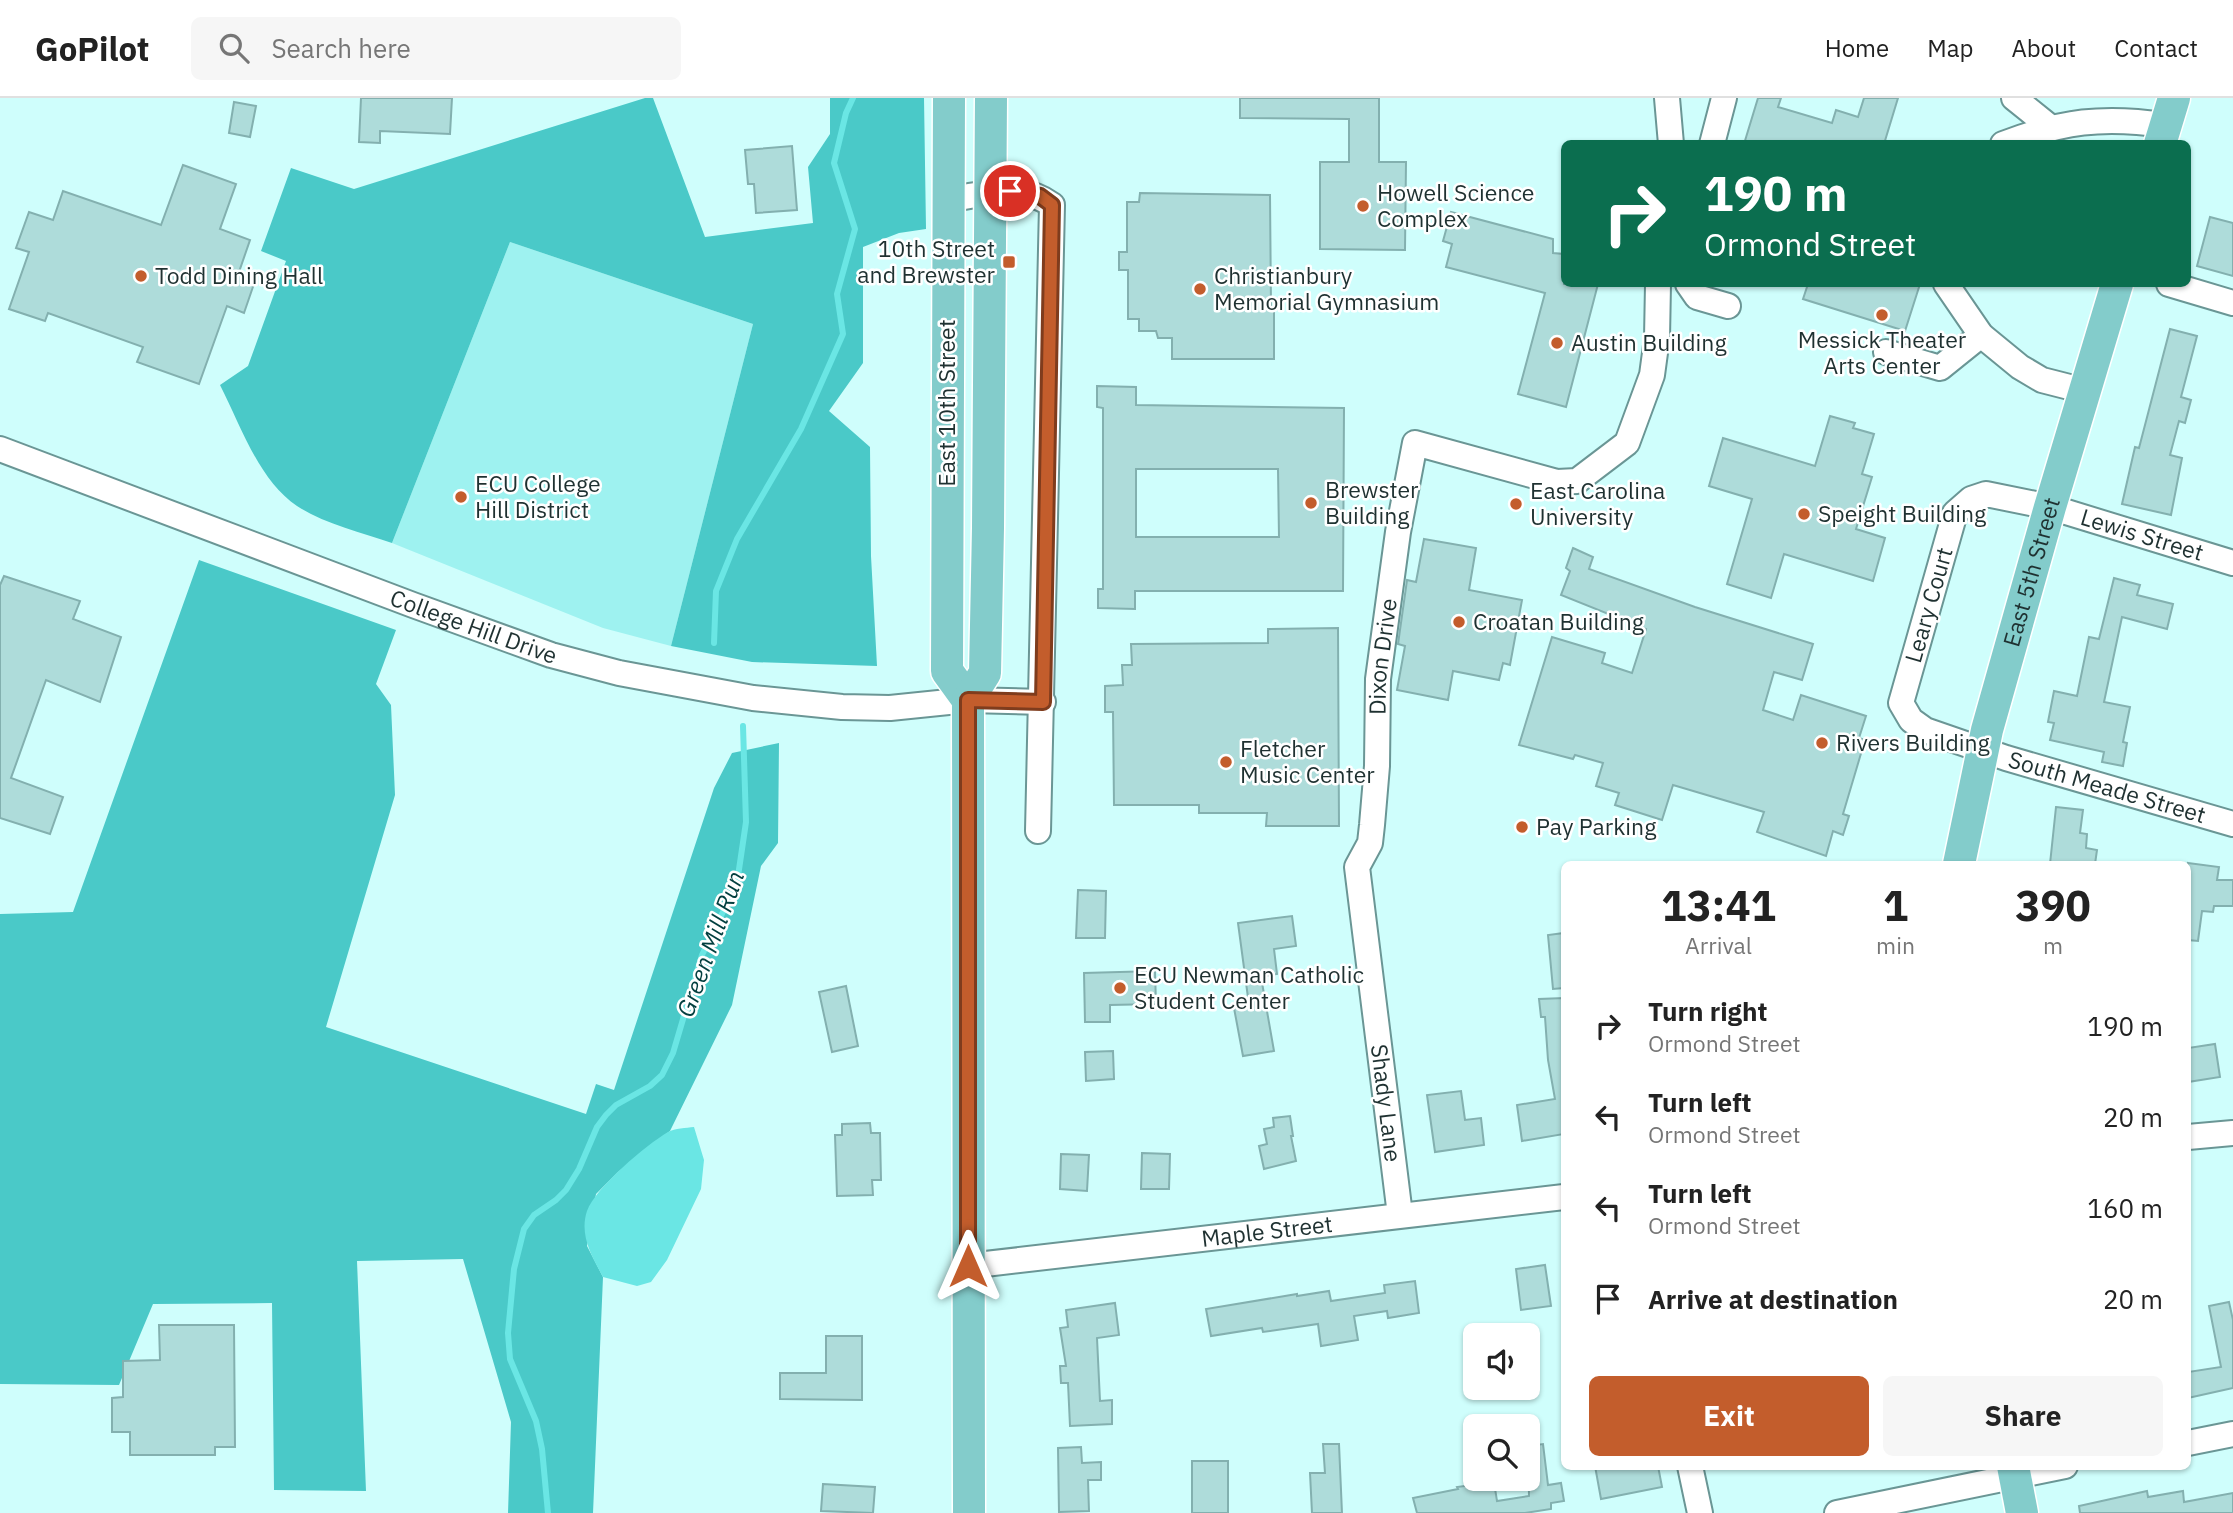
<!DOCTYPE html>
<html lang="en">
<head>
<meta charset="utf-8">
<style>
	:root { --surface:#fff; --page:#f6f6f6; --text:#222; --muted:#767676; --line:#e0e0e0; --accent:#c35d2c }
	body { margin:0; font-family:"IBM Plex Sans",sans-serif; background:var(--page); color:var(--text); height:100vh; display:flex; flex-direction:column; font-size:26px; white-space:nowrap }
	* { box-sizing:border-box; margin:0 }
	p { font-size:23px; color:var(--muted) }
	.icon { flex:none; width:38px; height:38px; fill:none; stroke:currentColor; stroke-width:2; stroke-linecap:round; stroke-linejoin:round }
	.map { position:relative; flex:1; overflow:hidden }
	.side { position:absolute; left:1561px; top:763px; width:630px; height:609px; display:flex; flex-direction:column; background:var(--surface); border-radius:10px; box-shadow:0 2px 5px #0004 }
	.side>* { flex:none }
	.banner { position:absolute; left:1561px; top:42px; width:630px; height:147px; border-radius:10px; box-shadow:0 2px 5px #0004; background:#0b6e4f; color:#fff; overflow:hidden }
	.buttons { position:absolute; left:1463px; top:1225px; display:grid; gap:14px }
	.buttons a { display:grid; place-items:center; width:77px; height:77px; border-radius:10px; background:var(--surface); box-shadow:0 2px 5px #0004; font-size:35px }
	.pin { position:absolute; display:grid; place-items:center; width:60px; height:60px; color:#fff; margin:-30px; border:4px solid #fff; border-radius:50%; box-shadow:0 2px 7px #0007 }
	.me { position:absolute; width:77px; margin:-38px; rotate:0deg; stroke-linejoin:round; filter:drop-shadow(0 0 5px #0008) }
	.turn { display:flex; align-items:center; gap:24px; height:147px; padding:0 28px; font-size:32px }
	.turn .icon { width:91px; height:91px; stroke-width:2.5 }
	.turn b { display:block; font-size:49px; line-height:60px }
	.eta { display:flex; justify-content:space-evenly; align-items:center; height:119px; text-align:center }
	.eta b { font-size:42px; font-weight:700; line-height:49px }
	.button { display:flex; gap:14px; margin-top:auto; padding:14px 28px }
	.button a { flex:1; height:80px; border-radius:10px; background:var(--accent); color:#fff; font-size:28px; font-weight:700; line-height:80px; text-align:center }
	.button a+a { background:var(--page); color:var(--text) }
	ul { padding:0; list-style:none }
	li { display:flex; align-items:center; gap:21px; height:91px; padding:0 28px }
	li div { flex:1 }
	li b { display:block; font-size:26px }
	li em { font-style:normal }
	header { display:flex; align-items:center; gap:42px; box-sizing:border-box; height:98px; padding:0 35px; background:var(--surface); border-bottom:2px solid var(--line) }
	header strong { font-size:33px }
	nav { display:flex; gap:38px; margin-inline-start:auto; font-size:24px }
	.search { width:490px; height:63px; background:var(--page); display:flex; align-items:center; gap:18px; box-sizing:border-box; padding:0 24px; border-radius:10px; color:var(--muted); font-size:26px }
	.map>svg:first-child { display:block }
	.green { fill:#9ef2f0 }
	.forest { fill:#4ac9c8 }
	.water { fill:#6ae6e4 }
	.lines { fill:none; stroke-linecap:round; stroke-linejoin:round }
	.stream { stroke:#6ae6e4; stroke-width:6 }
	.building { fill:#aedcda; stroke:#83b0af; stroke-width:2; fill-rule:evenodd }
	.minor-casing { stroke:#6a9695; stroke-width:28 }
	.major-casing { stroke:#fff; stroke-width:35 }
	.minor { stroke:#fff; stroke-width:24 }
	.major { stroke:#83cccb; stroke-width:32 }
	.route-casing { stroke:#7f3c1d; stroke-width:18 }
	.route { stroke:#c35d2c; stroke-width:12 }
	.poi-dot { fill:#c35d2c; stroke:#fff; stroke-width:2.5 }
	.labels { text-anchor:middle; stroke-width:5; stroke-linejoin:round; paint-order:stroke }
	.poi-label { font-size:23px; fill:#1f3131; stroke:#fff; text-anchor:start }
	.street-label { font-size:23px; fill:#1f3131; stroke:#fff }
	.water-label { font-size:24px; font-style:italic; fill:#023f3f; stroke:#fff }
</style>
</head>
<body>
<header>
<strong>GoPilot</strong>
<div class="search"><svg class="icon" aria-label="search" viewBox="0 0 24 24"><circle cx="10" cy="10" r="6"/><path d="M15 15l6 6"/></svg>Search here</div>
<nav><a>Home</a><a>Map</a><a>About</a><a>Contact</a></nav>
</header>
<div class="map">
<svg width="2233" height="1415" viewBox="0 0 2233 1415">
	<rect width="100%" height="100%" fill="#cffefc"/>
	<path class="green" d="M510,144L753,226L671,548L603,530L392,445Z"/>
	<g class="forest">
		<path d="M645,0H653L705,139L813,125L808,69L830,36V0H924L926,131L899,135L863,149V265L829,313L870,349L871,458L877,568L752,564L671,548L753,226L510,144L392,445C361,434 324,426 297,408C259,383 240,326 220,287L248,268L286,163L261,153L291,70L354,91Z"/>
		<path d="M199,462L396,532L376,586L391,607L395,697L326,929L586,1016L596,986L614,992L714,690L732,655L779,645L778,745L761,768L732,907L670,1033L618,1074L596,1096L587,1148L603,1179L593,1415H508L511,1324L463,1161L357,1163L366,1393L274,1392L272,1205L153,1206L119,1287L0,1286V816L73,814Z"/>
	</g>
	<path class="water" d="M694,1029L704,1062L701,1091L667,1162L651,1184L637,1188L603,1179C592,1159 579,1137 587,1113C596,1089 646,1047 668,1034C675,1030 686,1030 694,1029Z"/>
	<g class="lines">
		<g class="stream">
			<path d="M714,545L716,493L737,441L801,331L843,236L837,196L855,131L834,65L846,15L853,0"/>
			<path d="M548,1415L542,1351L536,1323L510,1261L508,1235L514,1171L524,1131L534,1117L556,1102L566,1092L579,1071L597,1029L606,1017L616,1007L650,988L662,977L673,955L702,857L737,785L746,724L743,628"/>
		</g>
	</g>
	<g class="building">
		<path d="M361,0H452L450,36L380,33V45L359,44Z"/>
		<path d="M1240,0H1379V64H1406L1405,152L1320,151V64H1349V21L1240,20Z"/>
		<path d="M1758,0H1781L1778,9L1832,25L1836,12L1858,19L1864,0H1898L1884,46H1744Z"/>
		<path d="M234,4L256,8L250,39L229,35Z"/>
		<path d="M792,48L797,112L756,115L754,86H748L745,52Z"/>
		<path d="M183,67L236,86L220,131L250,142L239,174L256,180L244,215L227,208L199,286L137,264L143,249L48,215L45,223L9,211L29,154L16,150L29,114L53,122L63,93L161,127Z"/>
		<path d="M1140,95L1270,97L1271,209H1274V261H1172V240H1158L1156,233H1139V221H1128V172H1119V154H1127V104H1139Z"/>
		<path d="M1451,114L1553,141V155L1564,156V186H1598L1566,309L1518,296L1545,195L1446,169L1452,146L1443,143Z"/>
		<path d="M2210,119L2233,125V178L2197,168Z"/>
		<path d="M1808,186H1920L1905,233L1803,201Z"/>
		<path d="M2170,231L2197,238L2181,299L2191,302L2185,325L2179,323L2170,357L2182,360L2171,417L2122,406L2135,349L2139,350Z"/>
		<path d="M1097,288L1136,289V307L1344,310L1343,493H1135V511L1098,510V491H1103V310L1097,309ZM1136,371H1278L1279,439H1136Z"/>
		<path d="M1830,318L1855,325L1853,330L1874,336L1862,376L1872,379L1856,431L1885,440L1873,483L1784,456L1771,500L1727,486L1752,401L1709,388L1723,340L1815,368Z"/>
		<path d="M1424,441L1476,450L1469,492L1522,502L1510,567L1503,565L1499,582L1453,573L1448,602L1397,592L1405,548L1398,546L1407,482L1416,484Z"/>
		<path d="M1573,450L1593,459L1589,471L1695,509L1813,546L1802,582L1774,574L1763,612L1793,622L1801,597L1866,618L1859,640L1865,642L1843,716L1849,718L1843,737L1833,733L1826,758L1757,734L1764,714L1673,687L1662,722L1615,707L1619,695L1596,688L1603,665L1575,657L1573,661L1519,647L1552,539L1605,555L1602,565L1632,575L1646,531L1561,497L1570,473L1566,470Z"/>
		<path d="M4,478L80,503L73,521L121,539L100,604L46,582L11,680L63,699L50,736L0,720V487Z"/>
		<path d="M2114,480L2140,487L2137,497L2173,506L2167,531L2122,519L2104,604L2130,609L2123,644L2127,645L2123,668L2102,664L2104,654L2050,642L2054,625L2048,624L2054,593L2077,598L2089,539L2099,541Z"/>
		<path d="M1338,530L1339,728H1266L1267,715H1199V707H1114L1113,614H1105V588L1123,587L1122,567H1132L1131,546L1268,545V531Z"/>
		<path d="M2056,709L2083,712L2080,735L2087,736L2086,750L2097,752L2095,766H2050Z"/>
		<path d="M2188,765L2219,769L2217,782H2233V808H2214L2213,814L2202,813L2198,843L2188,842Z"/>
		<path d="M1078,792L1106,793L1105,840H1076Z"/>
		<path d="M1292,818L1296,848L1274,851L1277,876L1261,879L1274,953L1243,958L1234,910L1249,907L1238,825Z"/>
		<path d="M1564,835V890L1553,891L1548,837Z"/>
		<path d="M1155,873L1156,906L1110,907V924H1085L1084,875Z"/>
		<path d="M846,888L858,948L832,954L819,894Z"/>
		<path d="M1564,900V1036L1522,1043L1517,1007L1555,1001L1548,962L1545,919H1541L1539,901Z"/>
		<path d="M2215,946L2220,979L2188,984V950Z"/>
		<path d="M1113,953L1114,981L1086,983L1085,954Z"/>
		<path d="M1461,993L1465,1022L1481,1020L1484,1047L1435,1054L1427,997Z"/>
		<path d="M1290,1018L1293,1038H1291L1296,1063L1264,1071L1259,1048L1267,1046L1264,1031L1274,1029L1273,1020Z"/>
		<path d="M870,1025L871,1035H880L881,1082H872L873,1097L837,1098L835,1037H842V1026Z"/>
		<path d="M1142,1055L1170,1056L1169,1091H1141Z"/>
		<path d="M1061,1056L1089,1057L1087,1093L1060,1091Z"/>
		<path d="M1545,1167L1551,1208L1521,1212L1516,1171Z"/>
		<path d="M1415,1183L1419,1215L1388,1220L1387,1213L1354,1218L1358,1242L1321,1248L1318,1226L1263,1234L1262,1230L1211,1238L1206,1211L1297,1196V1198L1329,1193L1331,1203L1385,1195L1384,1187Z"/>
		<path d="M2229,1204L2233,1222V1290L2188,1300V1274L2221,1269L2209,1208Z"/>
		<path d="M1115,1205L1119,1237L1097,1240L1100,1303L1112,1302V1326L1070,1328L1068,1285H1061L1060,1268H1066L1060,1230L1068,1229L1066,1212Z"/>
		<path d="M159,1227H234L235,1349H215V1357H130V1334H112V1300L123,1299V1263L160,1262Z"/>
		<path d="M826,1238H862V1302L780,1301V1275H826Z"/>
		<path d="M1323,1346H1339L1342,1415H1312L1310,1375H1325Z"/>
		<path d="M1543,1346L1548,1387L1561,1385L1564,1403L1551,1405V1411L1525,1415H1417L1413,1400L1458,1391L1457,1389L1494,1384L1497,1403L1529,1398L1528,1348Z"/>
		<path d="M1081,1349L1082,1365L1101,1364V1382H1088L1089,1413L1059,1414L1058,1350Z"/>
		<rect x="1192" y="1363" width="36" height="52"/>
		<path d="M1595,1368H1658L1662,1389L1601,1401Z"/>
		<path d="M823,1386L875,1389L873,1415L821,1413Z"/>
		<path d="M2147,1393L2148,1399L2183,1393L2184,1404L2233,1395V1415H2080L2079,1408Z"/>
	</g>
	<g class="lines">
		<defs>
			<g id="minor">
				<path d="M1667,0L1671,46"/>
				<path d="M2014,0L2050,29"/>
				<path d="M1712,46L1724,0"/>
				<path d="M2003,46C2063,23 2102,18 2165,27"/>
				<path d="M948,102C983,96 1021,84 1052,107L1038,733"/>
				<path d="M1688,186L1697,199L1728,208"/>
				<path d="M1946,186L1981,237L2020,269L2042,282L2085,293"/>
				<path d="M2169,186L2233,205"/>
				<path d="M1886,254L1940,270L1981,237"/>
				<path id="s1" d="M0,351L413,507L551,557L619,575L753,600L842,609L890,610L968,602L1043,604"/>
				<path id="s2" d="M2233,465L2050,409L1986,396L1971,401L1955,415L1901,605L1911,622L1925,632L2006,660L2233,726"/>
				<path d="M2188,1039L2233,1035"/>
				<path id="s3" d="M1400,1117L1357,769L1370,745L1372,727L1377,668L1378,581L1398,434L1415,345L1557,384L1577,383L1627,345L1652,277L1657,240L1658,186"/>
				<path id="s4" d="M968,1168L1564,1099"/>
				<path d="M2188,1345L2233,1336"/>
				<path d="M1690,1368L1700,1415"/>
				<path d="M1837,1415L2065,1368"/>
			</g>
			<g id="major">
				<path d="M949,0L947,573L968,602"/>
				<path d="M2160,46L2174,0"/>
				<path id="s5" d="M1959,766L1987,632L2050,409L2117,186"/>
				<path d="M2013,1368L2022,1415"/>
				<path d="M969,1415L968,602L985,575L988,430L991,0"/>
			</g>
		</defs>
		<use href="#minor" class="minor-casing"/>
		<use href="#major" class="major-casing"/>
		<use href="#minor" class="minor"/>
		<use href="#major" class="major"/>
	</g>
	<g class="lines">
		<defs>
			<path id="route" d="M968,1168V602L1043,604L1052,107L1040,98L1010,93"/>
		</defs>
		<use href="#route" class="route-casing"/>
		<use href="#route" class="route"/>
	</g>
	<g class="poi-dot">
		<circle cx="1363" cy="108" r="7"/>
		<rect x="1002" y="157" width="14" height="14" rx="3.5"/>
		<circle cx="141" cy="178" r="7"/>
		<circle cx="1200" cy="191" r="7"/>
		<circle cx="1882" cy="217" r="7"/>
		<circle cx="1557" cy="245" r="7"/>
		<circle cx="461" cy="399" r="7"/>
		<circle cx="1311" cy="405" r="7"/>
		<circle cx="1516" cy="406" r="7"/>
		<circle cx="1804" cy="416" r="7"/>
		<circle cx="1459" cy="524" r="7"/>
		<circle cx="1822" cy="645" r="7"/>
		<circle cx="1226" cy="664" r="7"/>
		<circle cx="1522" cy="729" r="7"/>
		<circle cx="1120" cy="890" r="7"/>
	</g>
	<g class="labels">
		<g class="poi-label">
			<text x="1377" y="103">Howell Science<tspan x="1377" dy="26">Complex</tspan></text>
			<text x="995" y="159" text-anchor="end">10th Street<tspan x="995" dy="26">and Brewster</tspan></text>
			<text x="155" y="186">Todd Dining Hall</text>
			<text x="1214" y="186">Christianbury<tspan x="1214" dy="26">Memorial Gymnasium</tspan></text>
			<text x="1882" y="250" text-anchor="middle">Messick Theater<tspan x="1882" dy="26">Arts Center</tspan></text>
			<text x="1571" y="253">Austin Building</text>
			<text x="475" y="394">ECU College<tspan x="475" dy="26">Hill District</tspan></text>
			<text x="1325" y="400">Brewster<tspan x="1325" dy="26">Building</tspan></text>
			<text x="1530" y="401">East Carolina<tspan x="1530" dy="26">University</tspan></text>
			<text x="1818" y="424">Speight Building</text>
			<text x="1473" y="532">Croatan Building</text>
			<text x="1836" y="653">Rivers Building</text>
			<text x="1240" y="659">Fletcher<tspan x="1240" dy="26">Music Center</tspan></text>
			<text x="1536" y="737">Pay Parking</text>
			<text x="1134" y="885">ECU Newman Catholic<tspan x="1134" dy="26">Student Center</tspan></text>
		</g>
		<g class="street-label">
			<text transform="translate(947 305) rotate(-90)" y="8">East 10th Street</text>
			<text transform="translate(2142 437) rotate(17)" y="8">Lewis Street</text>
			<text dy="8" stroke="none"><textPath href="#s5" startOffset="301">East 5th Street</textPath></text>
			<text transform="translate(1929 507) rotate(-74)" y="8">Leary Court</text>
			<text dy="8" stroke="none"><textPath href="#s1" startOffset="506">College Hill Drive</textPath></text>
			<text dy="8" stroke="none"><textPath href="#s3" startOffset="565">Dixon Drive</textPath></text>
			<text dy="8" stroke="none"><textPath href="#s2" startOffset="719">South Meade Street</textPath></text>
			<text transform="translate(1386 1005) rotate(83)" y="8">Shady Lane</text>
			<text dy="8" stroke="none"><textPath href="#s4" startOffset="301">Maple Street</textPath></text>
		</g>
		<g class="water-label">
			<text transform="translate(711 846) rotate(-70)" y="8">Green Mill Run</text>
		</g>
	</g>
</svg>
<div class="buttons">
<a><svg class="icon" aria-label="sound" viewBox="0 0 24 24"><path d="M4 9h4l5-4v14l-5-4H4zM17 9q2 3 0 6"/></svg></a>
<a><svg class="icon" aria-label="search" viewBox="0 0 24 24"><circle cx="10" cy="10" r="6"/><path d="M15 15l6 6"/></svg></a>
</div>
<div class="pin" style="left:1010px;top:93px;background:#d93025"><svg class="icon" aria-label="arrive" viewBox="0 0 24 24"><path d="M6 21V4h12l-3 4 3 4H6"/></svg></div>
<svg class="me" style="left:968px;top:1168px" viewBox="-20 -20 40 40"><path d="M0-17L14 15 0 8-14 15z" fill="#c35d2c" stroke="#fff" stroke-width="4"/></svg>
<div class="banner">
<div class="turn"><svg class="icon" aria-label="right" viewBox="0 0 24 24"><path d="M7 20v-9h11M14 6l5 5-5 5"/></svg><div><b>190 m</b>Ormond Street</div></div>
</div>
<section class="side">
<div class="eta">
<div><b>13:41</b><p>Arrival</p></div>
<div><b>1</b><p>min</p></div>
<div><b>390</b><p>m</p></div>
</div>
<ul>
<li><svg class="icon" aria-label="right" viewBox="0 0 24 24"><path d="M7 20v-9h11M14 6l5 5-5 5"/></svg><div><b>Turn right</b><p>Ormond Street</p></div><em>190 m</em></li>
<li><svg class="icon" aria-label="left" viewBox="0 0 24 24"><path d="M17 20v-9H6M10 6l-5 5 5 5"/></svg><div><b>Turn left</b><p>Ormond Street</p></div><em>20 m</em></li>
<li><svg class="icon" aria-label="left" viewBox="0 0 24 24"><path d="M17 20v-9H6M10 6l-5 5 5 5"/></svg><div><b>Turn left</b><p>Ormond Street</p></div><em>160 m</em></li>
<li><svg class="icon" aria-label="arrive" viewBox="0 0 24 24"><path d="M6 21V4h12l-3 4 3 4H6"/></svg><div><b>Arrive at destination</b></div><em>20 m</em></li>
</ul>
<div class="button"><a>Exit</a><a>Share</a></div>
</section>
</div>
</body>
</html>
